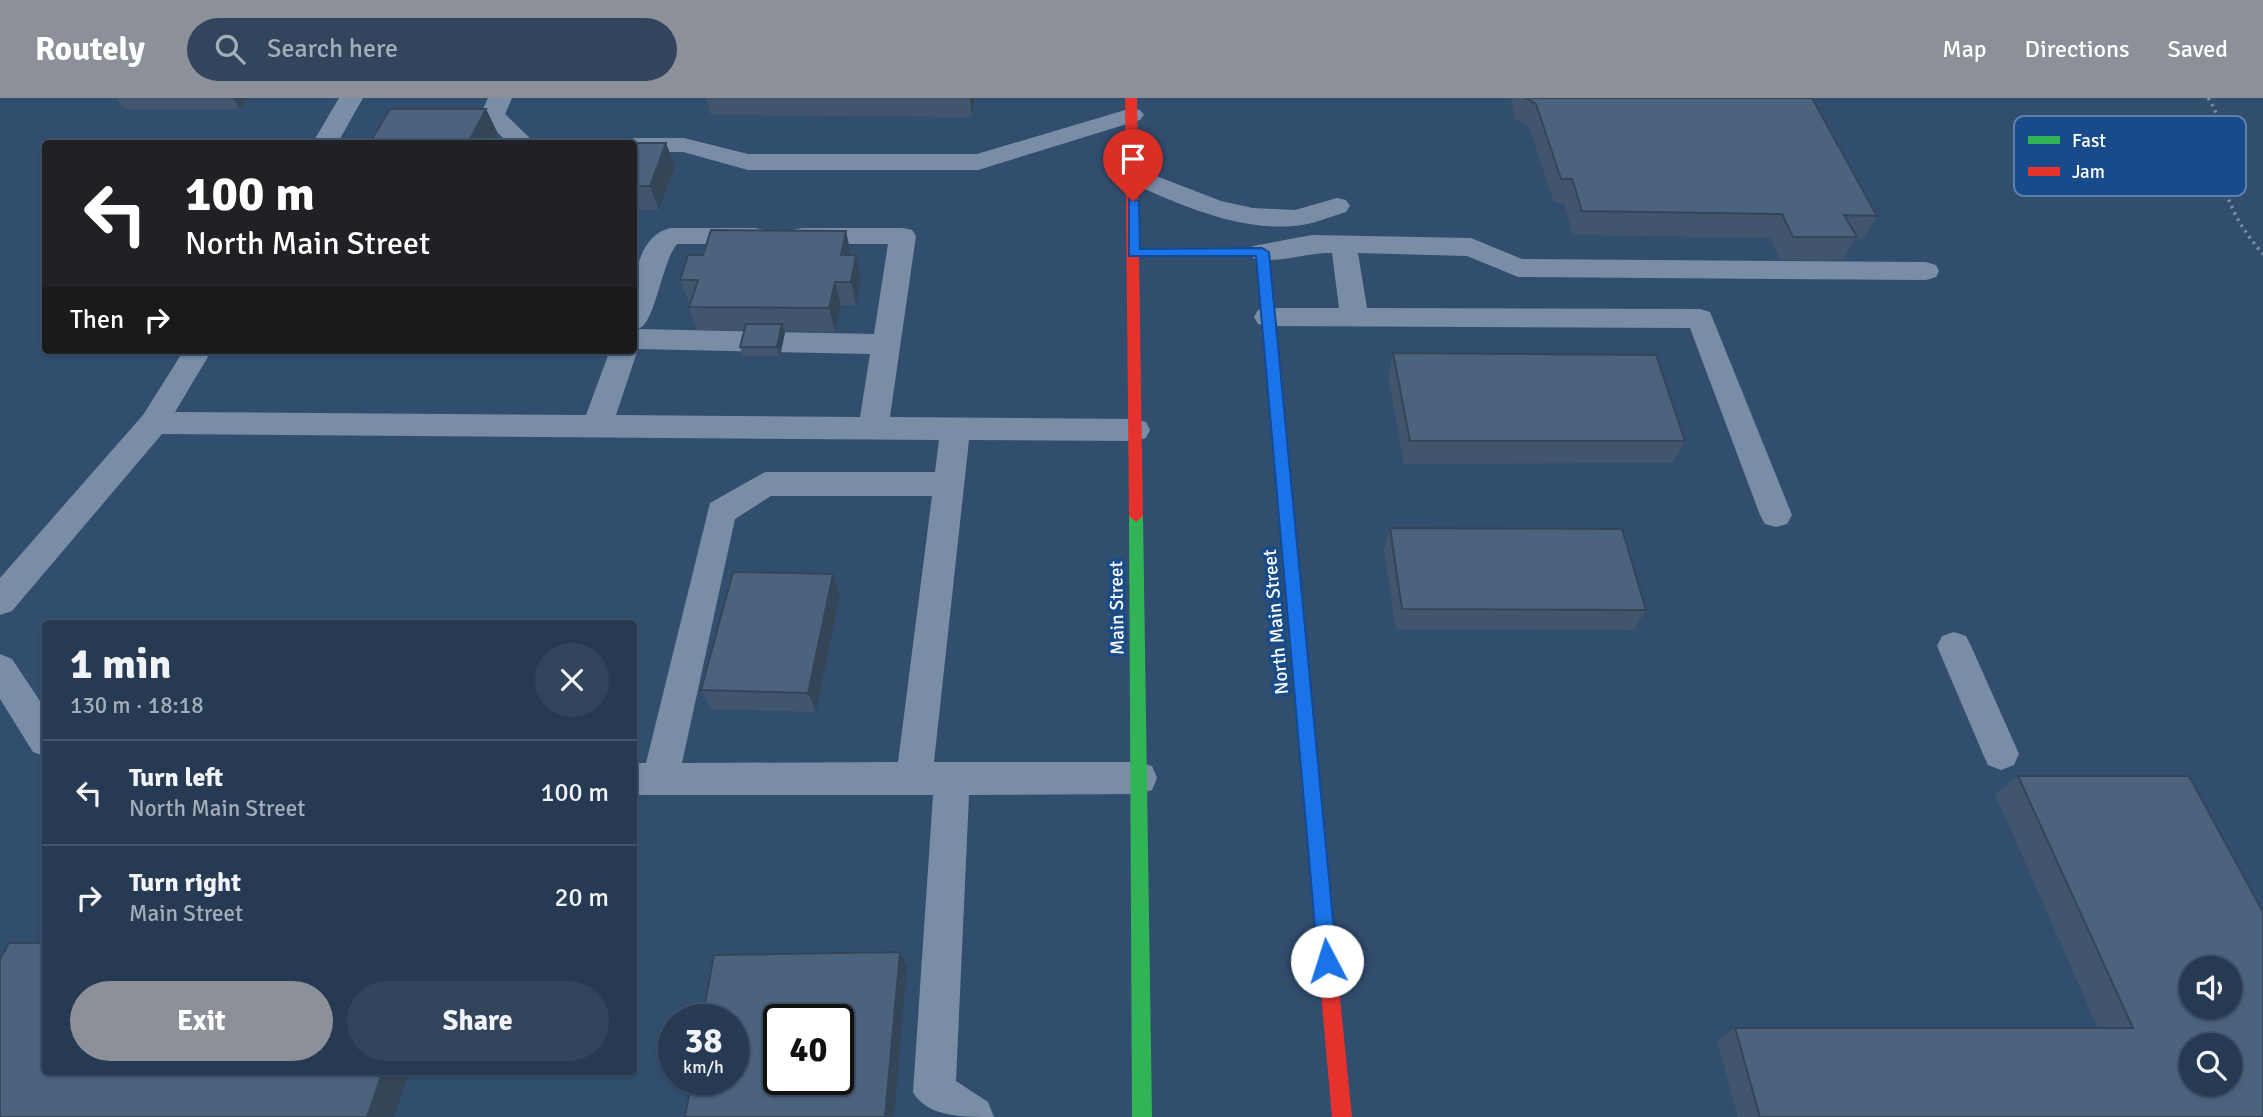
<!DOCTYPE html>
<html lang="en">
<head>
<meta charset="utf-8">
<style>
	:root { --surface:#263a53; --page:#32455d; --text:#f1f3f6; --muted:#a4adb8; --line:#42546a; --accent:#8c9099 }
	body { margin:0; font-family:Signika,sans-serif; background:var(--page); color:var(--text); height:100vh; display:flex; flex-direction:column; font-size:26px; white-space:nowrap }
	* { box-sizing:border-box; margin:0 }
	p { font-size:23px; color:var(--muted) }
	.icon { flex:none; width:38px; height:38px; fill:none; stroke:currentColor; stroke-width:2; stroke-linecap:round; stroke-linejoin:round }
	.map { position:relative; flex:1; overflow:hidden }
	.side { position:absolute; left:42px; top:522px; width:595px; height:455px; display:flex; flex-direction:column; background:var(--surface); border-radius:7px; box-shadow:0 2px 5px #0004,0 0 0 2px var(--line) }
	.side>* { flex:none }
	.hud { position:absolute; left:42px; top:42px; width:595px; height:214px; border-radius:7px; box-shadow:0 2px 5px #0004,0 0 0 2px var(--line); background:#202124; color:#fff; overflow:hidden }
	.fabs { position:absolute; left:2179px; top:858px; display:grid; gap:14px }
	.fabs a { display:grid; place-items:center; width:63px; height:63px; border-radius:50%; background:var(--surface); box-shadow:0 2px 5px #0004,0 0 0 2px var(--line); font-size:35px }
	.speed { position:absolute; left:658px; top:906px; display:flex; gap:14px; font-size:35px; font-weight:700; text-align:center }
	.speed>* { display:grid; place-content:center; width:91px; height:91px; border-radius:50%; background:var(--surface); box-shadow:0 2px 5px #0004,0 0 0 2px var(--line); line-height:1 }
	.speed small { font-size:18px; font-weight:400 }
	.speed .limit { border:4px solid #111; border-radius:10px; background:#fff; color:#111 }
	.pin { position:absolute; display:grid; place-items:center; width:60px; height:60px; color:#fff; margin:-72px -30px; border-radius:50% 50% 50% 0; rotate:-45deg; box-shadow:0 0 7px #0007 }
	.pin .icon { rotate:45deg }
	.me { position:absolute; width:77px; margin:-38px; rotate:355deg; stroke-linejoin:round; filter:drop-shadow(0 0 5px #0008) }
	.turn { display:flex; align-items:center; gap:24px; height:147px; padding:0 28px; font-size:32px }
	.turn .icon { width:91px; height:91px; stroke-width:2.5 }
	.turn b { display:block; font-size:49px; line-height:60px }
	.then { display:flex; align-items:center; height:66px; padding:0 28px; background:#0003; gap:14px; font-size:26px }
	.round { display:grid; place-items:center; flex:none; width:74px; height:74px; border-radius:37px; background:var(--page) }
	.headline { display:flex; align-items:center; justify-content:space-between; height:119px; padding:0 28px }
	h1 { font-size:42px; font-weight:800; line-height:52px }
	.primary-button { display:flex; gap:14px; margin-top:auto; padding:14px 28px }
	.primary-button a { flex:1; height:80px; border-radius:42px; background:var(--accent); color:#fff; font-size:28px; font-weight:800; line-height:80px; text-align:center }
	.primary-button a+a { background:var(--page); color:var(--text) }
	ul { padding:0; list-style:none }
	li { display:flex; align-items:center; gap:21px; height:105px; padding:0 28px; border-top:2px solid var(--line) }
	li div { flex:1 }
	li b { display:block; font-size:26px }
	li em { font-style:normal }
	header { display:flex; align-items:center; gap:42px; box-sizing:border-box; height:98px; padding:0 35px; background:var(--accent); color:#fff }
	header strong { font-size:33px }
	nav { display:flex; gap:38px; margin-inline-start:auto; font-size:24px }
	.search { width:490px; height:63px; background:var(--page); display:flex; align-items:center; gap:18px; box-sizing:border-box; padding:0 24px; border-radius:38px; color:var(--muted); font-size:26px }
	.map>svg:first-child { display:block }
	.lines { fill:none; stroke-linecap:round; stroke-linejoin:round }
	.path { stroke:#798da5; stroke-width:3.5; stroke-dasharray:2.5 4.5; stroke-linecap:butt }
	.lane { fill:#798da5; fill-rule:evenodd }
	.fast { fill:#30b455; fill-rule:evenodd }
	.jam { fill:#e5322d; fill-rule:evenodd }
	.wall { fill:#41556c }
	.shaded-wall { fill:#354558 }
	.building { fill:#4c637e; stroke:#354558; stroke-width:2; fill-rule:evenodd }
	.route { fill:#1a73e8; stroke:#114b97; stroke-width:2 }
	.labels { text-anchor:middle; stroke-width:7; stroke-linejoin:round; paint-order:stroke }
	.street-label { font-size:19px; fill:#fff; stroke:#184b89 }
	.key { fill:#184b89; stroke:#5d81ac; stroke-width:2 }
	.key-label { font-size:19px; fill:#fff }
</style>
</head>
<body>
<header>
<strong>Routely</strong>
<div class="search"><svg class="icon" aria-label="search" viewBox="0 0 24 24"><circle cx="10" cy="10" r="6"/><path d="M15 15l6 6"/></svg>Search here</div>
<nav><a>Map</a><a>Directions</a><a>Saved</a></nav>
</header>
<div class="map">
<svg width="2263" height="1019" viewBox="0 0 2263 1019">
	<rect width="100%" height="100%" fill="#324e6f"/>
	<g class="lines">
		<path class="path" d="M2208,0C2225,25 2220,46 2222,74C2226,106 2242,132 2263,156"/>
		<g class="lane">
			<path d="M339,0H363L337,46H312Z"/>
			<path d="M488,0H512L505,16L536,46H509L480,17Z"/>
			<path d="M1132,10L1140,12L1144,17L1140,22L978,72H748L683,54H634V46H623L634,40H684L748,56H977Z"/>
			<path d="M1133,69L1221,103L1253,110L1295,112L1337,100L1346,102L1350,108L1346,114C1329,119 1312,127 1294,128C1235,133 1177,105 1124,82L1120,77L1124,72Z"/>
			<path d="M670,130H755L764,132L768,138L764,144L755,146H677C662,163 655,227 638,231L874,236L888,146H802L793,144L789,138L793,132L802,130H903L912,132L916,138L890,319L1135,321L1146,324L1150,332L1146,340L1135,343L969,342L934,664H1139L1152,668L1157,680L1152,692L1139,696L969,697L956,983L988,1004L994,1019C962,1019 927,1019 913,994L933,697H634V665H646L710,405L765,374H935L939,342L162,336L12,513L0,517V480L143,317L184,252H212L175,314L586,317L610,252H634C634,216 625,142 670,130ZM638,251L870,256L860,319L616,317ZM771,398H932L898,664L682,665L735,421Z"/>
			<path d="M1312,137L1471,140L1522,161L1926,164L1936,167L1939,173L1936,179L1926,182L1518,179L1467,158L1358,155L1367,210L1700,211L1710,214L1792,417L1787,426L1776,429L1765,426L1760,417L1690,230L1268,228L1258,226L1254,219L1258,212L1268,210H1339L1332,155C1307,154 1276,167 1253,160L1249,154L1253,148Z"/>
			<path d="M1954,534L1966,538L1971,548L2019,656L2014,667L2001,672L1988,667L1983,656L1937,548L1942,538Z"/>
			<path d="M0,556L12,561L46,612V659L33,654L0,601Z"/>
		</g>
		<g class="fast">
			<path d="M1283,371L1290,377L1335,850L1333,856L1326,859L1319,856L1317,850L1276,377Z"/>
			<path d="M1136,412L1143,418L1152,1019H1132L1129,418Z"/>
		</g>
		<g class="jam">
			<path d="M1125,0H1137L1139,151L1262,150L1268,154L1290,377L1283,383L1276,377L1256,158L1139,159L1143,418L1136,424L1129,418Z"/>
			<path d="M1326,841L1333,844L1335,850L1352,1019H1332L1317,850L1319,844Z"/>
		</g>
	</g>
	<g class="wall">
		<path d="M117,0H248L240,11H125Z"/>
		<path d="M706,0H975L972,19L711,17Z"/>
		<path d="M1512,0H1812L1877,118L1863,141H1855L1843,162H1781L1770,140L1573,137L1564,105H1554L1529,29L1515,21L1511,4Z"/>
		<path d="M486,11L497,34L492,45H666L675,69L659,112H634V46H369Z"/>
		<path d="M851,157L861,180L856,207H841L835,234L785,233L780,258H743L740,249L744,233L697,232L689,209L690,205H689L680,182Z"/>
		<path d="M1393,255L1685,343L1673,365L1404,366L1388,278Z"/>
		<path d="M1390,430L1646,512L1634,532L1396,531L1384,452Z"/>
		<path d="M833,476L840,497L816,614L712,611L701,592Z"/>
		<path d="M2018,678L2263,1019H1738L1717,943L1735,930H2098L1995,696Z"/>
	</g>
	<g class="shaded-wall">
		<path d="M233,0H248L240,11Z"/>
		<path d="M970,0H975L972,19Z"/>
		<path d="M486,11L497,34L492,46H469Z"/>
		<path d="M666,45L675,69L659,112L650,88Z"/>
		<path d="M846,133L851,156L841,157Z"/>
		<path d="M856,157L861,180L856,207L851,184Z"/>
		<path d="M835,184L841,207L835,234L829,210Z"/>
		<path d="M782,226L785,235L780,258L777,249Z"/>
		<path d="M833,476L840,497L816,614L808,595Z"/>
		<path d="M900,854L907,869L894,1019H885Z"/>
		<path d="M383,973H409L394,1019H367Z"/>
	</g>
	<g class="building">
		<path d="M1526,0H1812L1877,118L1844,117L1857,139H1793L1782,116L1582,113L1572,81H1561L1536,6Z"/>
		<path d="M390,11H486L468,45H666L650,88H634V46H369Z"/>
		<path d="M711,132L846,133L841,157H856L851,184H835L829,210L689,209L698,182H680L688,157H703Z"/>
		<path d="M746,226H782L777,249H740Z"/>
		<path d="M1393,255L1656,257L1685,343H1410Z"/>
		<path d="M1390,430L1622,431L1646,512L1402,511Z"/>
		<path d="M733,474L833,476L808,595L701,592Z"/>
		<path d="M2018,678H2189L2263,814V1019H1760L1735,930H2133ZM2191,870H2230V908H2191ZM2191,947H2230V985H2191Z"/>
		<path d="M9,845H46V973H383L367,1019H0V861Z"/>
		<path d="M900,854L885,1019H685L692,982H733V922H702L714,857ZM779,922H838V982H779Z"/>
	</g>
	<path class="route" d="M1129,101L1139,103L1140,151L1262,150L1269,154L1337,863L1334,870L1327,872L1321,870L1318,863L1256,158H1129Z"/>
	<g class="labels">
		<g class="street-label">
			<text transform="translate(1116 510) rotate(-91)" y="7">Main Street</text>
			<text transform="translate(1275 524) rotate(-95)" y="7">North Main Street</text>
		</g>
	</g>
	<rect x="2014" y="18" width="232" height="80" rx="10" class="key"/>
	<rect x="2028" y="38" width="32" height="8" fill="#30b455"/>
	<rect x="2028" y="69" width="32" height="9" fill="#e5322d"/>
	<g class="key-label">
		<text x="2072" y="49">Fast</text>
		<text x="2072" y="80">Jam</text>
	</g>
</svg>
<div class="fabs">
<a><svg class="icon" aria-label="sound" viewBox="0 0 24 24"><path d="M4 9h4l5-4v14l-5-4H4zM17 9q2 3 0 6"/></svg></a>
<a><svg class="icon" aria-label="search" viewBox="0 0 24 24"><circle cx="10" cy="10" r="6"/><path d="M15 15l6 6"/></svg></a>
</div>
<div class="speed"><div>38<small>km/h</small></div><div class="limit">40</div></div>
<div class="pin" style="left:1133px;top:103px;background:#d93025"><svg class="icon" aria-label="arrive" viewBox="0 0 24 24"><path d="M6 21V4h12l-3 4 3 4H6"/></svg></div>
<svg class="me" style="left:1327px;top:863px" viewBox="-20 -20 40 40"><circle r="19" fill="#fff"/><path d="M0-13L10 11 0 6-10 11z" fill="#1a73e8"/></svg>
<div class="hud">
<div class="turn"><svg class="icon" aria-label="left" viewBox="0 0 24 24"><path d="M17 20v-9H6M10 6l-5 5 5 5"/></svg><div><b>100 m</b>North Main Street</div></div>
<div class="then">Then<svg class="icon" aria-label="right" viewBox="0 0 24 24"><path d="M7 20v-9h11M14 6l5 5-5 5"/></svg></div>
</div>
<section class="side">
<div class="headline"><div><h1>1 min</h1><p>130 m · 18:18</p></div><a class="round"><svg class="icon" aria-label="close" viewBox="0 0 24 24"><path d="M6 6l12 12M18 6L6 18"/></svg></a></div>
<ul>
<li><svg class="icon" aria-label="left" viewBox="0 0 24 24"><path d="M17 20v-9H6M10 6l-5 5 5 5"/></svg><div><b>Turn left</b><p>North Main Street</p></div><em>100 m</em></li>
<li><svg class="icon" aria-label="right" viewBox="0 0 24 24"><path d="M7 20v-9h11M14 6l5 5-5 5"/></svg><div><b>Turn right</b><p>Main Street</p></div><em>20 m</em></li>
</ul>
<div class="primary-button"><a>Exit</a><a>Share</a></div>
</section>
</div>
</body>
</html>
